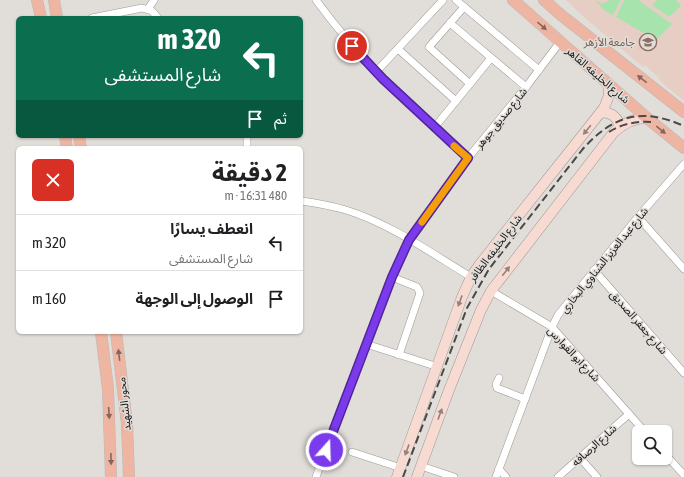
<!DOCTYPE html>
<html lang="ar">
<head>
<meta charset="utf-8">
<style>
	:root { --surface:#fff; --page:#f6f6f6; --text:#202124; --muted:#757577; --line:#e0e0e0 }
	body { margin:0; font-family:"Asap Condensed","Noto Sans Arabic",sans-serif; background:var(--page); color:var(--text); direction:rtl; height:100vh; display:flex; flex-direction:column; font-size:15px; white-space:nowrap }
	* { box-sizing:border-box; margin:0 }
	p { font-size:13px; color:var(--muted) }
	.icon { flex:none; width:22px; height:22px; fill:none; stroke:currentColor; stroke-width:2; stroke-linecap:round; stroke-linejoin:round }
	.map { position:relative; flex:1; overflow:hidden; direction:ltr }
	.drawer { position:absolute; left:16px; top:146px; width:287px; height:188px; display:flex; flex-direction:column; background:var(--surface); border-radius:6px; box-shadow:0 1px 3px #0004; direction:rtl }
	.drawer>* { flex:none }
	.banner { position:absolute; left:16px; top:16px; width:287px; height:122px; border-radius:6px; box-shadow:0 1px 3px #0004; direction:rtl; background:#0b6e4f; color:#fff; overflow:hidden }
	.tools { position:absolute; left:632px; top:425px; display:grid; gap:8px }
	.tools a { display:grid; place-items:center; width:40px; height:40px; border-radius:6px; background:var(--surface); box-shadow:0 1px 3px #0004; font-size:20px }
	.pin { position:absolute; display:grid; place-items:center; width:34px; height:34px; color:#fff; margin:-17px; border:2px solid #fff; border-radius:50%; box-shadow:0 1px 4px #0007 }
	.me { position:absolute; width:44px; margin:-22px; rotate:20deg; stroke-linejoin:round; filter:drop-shadow(0 0 3px #0008) }
	.turn { display:flex; align-items:center; gap:14px; height:84px; padding:0 16px; font-size:18px }
	.turn .icon { width:52px; height:52px; stroke-width:2.5 }
	.turn b { display:block; font-size:28px; line-height:34px }
	.then { display:flex; align-items:center; height:38px; padding:0 16px; background:#0003; gap:8px; font-size:15px }
	.round { display:grid; place-items:center; flex:none; width:42px; height:42px; border-radius:6px; background:var(--page) }
	.headline { display:flex; align-items:center; justify-content:space-between; height:68px; padding:0 16px }
	h1 { font-size:24px; font-weight:700; line-height:30px }
	ul { padding:0; list-style:none }
	li { display:flex; align-items:center; gap:12px; height:56px; padding:0 16px; border-top:1px solid var(--line) }
	li div { flex:1 }
	li b { display:block; font-size:15px }
	li em { font-style:normal }
	.map>svg:first-child { display:block }
	.education { fill:#e7cec5 }
	.green { fill:#a7e3ac }
	.lines { fill:none; stroke-linecap:round; stroke-linejoin:round }
	.street-casing { stroke:#9e9a96; stroke-width:8 }
	.secondary-casing { stroke:#9e9a96; stroke-width:11 }
	.primary-casing { stroke:#bab9b9; stroke-width:12 }
	.street { stroke:#fff; stroke-width:7 }
	.secondary { stroke:#f7dad1; stroke-width:10 }
	.primary { stroke:#efb5a3; stroke-width:11 }
	.rail { stroke:#4b4947; stroke-width:2; stroke-dasharray:8 4; stroke-linecap:butt }
	.oneway { fill:#84665c }
	.oneway2 { fill:#93827c }
	.route-casing { stroke:#51269a; stroke-width:10 }
	.route { stroke:#7c3aed; stroke-width:7 }
	.slow { stroke:#f59e0b; stroke-width:7 }
	.labels { text-anchor:middle; stroke-width:3; stroke-linejoin:round; paint-order:stroke }
	.education-label { font-size:11px; fill:#785e54; stroke:#e1ddd9; text-anchor:end }
	.street-label { font-size:11px; fill:#181715; stroke:#e1ddd9 }
</style>
</head>
<body>
<div class="map">
<svg width="684" height="477" viewBox="0 0 684 477">
	<rect width="100%" height="100%" fill="#e1ddd9"/>
	<path class="education" d="M566,0H684V101L659,80L660,78L657,76L645,65L643,67L585,18Z"/>
	<g class="green">
		<path d="M595,0L602,4L610,0H621L613,15L605,11Z"/>
		<path d="M624,0H638L672,24L656,40L616,17Z"/>
		<path d="M657,0H676L681,6L669,17L652,5Z"/>
	</g>
	<g class="lines">
		<defs>
			<g id="street">
				<path d="M316,0C360,61 413,108 468,158"/>
				<path d="M456,0L539,70"/>
				<path d="M464,7L429,47L470,84"/>
				<path d="M148,9L154,0"/>
				<path d="M92,18L142,8L152,11L158,18"/>
				<path d="M450,23L526,87"/>
				<path d="M398,49L456,101"/>
				<path d="M376,72L443,0"/>
				<path d="M434,128L491,58"/>
				<path d="M247,136V148"/>
				<path d="M301,201C316,203 332,206 346,210C391,224 431,253 471,277"/>
				<path d="M638,217L684,269"/>
				<path d="M594,270L684,373"/>
				<path d="M392,277L417,287L420,293L399,355"/>
				<path d="M491,291L552,327L645,432"/>
				<path d="M366,344L438,367"/>
				<path d="M499,378L496,384L497,388L525,399"/>
				<path d="M352,452L401,468"/>
				<path d="M665,454L684,475"/>
				<path d="M580,458L597,477"/>
				<path d="M421,466L454,477"/>
				<path d="M499,469L506,477"/>
				<path d="M316,477L341,408L392,277L409,240L468,158L526,87L560,42"/>
				<path d="M496,477L552,327L558,315L638,217L684,164"/>
				<path d="M558,477L629,414"/>
			</g>
			<g id="secondary">
				<path d="M600,113C610,111 618,117 620,127"/>
				<path d="M397,477L462,297L471,277L480,264L604,108L609,95L608,84"/>
				<path d="M417,477L449,390L481,310L491,291L614,132C624,123 634,118 647,118"/>
			</g>
			<g id="primary">
				<path d="M37,0L41,18"/>
				<path d="M54,0L57,18"/>
				<path d="M513,0L647,118L684,148"/>
				<path d="M544,0L561,15L684,112"/>
				<path d="M65,136L67,148"/>
				<path d="M79,136L81,148"/>
				<path d="M101,332L108,389L111,477"/>
				<path d="M116,332L127,424L129,477"/>
			</g>
		</defs>
		<use href="#street" class="street-casing"/>
		<use href="#secondary" class="secondary-casing"/>
		<use href="#primary" class="primary-casing"/>
		<use href="#street" class="street"/>
		<use href="#secondary" class="secondary"/>
		<use href="#primary" class="primary"/>
		<g class="rail">
			<path d="M609,132C621,124 637,121 651,122"/>
			<path d="M403,477L467,308L489,269L582,150C613,115 641,107 684,126"/>
		</g>
	</g>
	<defs><path id="oneway-solid" d="M-6-.8H1V-3.2L6.5 0L1 3.2V.8H-6Z"/></defs>
	<g class="oneway">
		<use href="#oneway-solid" transform="translate(542 26) rotate(41)"/>
		<use href="#oneway-solid" transform="translate(642 79) rotate(-142)"/>
		<use href="#oneway-solid" transform="translate(661 130) rotate(39)"/>
		<use href="#oneway-solid" transform="translate(119 355) rotate(-97)"/>
		<use href="#oneway-solid" transform="translate(109 413) rotate(86)"/>
		<use href="#oneway-solid" transform="translate(111 459) rotate(89)"/>
	</g>
	<g class="oneway2">
		<use href="#oneway-solid" transform="translate(587 130) rotate(129)"/>
		<use href="#oneway-solid" transform="translate(506 271) rotate(-52)"/>
		<use href="#oneway-solid" transform="translate(460 301) rotate(110)"/>
		<use href="#oneway-solid" transform="translate(440 414) rotate(-70)"/>
		<use href="#oneway-solid" transform="translate(407 450) rotate(110)"/>
	</g>
	<g class="lines">
		<defs>
			<path id="route" d="M326,450L392,277L409,240L468,158L383,79L352,46"/>
		</defs>
		<use href="#route" class="route-casing"/>
		<use href="#route" class="route"/>
		<path class="slow" d="M422,222L468,158L454,146"/>
	</g>
	<defs>
		<symbol id="university-ring" viewBox="-11 -11 22 22"><circle r="9.5" fill="#e1ddd9" stroke="#8d6e63" stroke-width="1.5"/><path d="M0-5L7-2L0 1L-7-2ZM-4 1L0 2.5L4 1V4Q0 6-4 4Z" fill="#8d6e63"/></symbol>
	</defs>
	<g fill-rule="evenodd">
		<use href="#university-ring" x="638" y="32" width="20" height="20"/>
	</g>
	<g class="labels">
		<g class="education-label">
			<text x="635" y="46">جامعة الأزهر</text>
		</g>
		<g class="street-label">
			<text transform="translate(598 75) rotate(41)" y="4">شارع الخليفه القاهر</text>
			<text transform="translate(501 118) rotate(-51)" y="4">شارع صديق جوهر</text>
			<text transform="translate(495 248) rotate(-53)" y="4">شارع الخليفه الظافر</text>
			<text transform="translate(604 260) rotate(-51)" y="4">شارع عبد العزيز الشناوي البخاري</text>
			<text transform="translate(639 322) rotate(49)" y="4">شارع جعفر الصديق</text>
			<text transform="translate(574 354) rotate(47)" y="4">شارع ابو الفوارس</text>
			<text transform="translate(124 404) rotate(-96)" y="4">محور الشهيد</text>
			<text transform="translate(594 445) rotate(-42)" y="4">شارع الرصافه</text>
		</g>
	</g>
</svg>
<div class="tools">
<a><svg class="icon" aria-label="search" viewBox="0 0 24 24"><circle cx="10" cy="10" r="6"/><path d="M15 15l6 6"/></svg></a>
</div>
<div class="pin" style="left:352px;top:46px;background:#d93025"><svg class="icon" aria-label="arrive" viewBox="0 0 24 24"><path d="M6 21V4h12l-3 4 3 4H6"/></svg></div>
<svg class="me" style="left:326px;top:450px" viewBox="-20 -20 40 40"><circle r="17" fill="#7c3aed" stroke="#fff" stroke-width="3"/><path d="M0-11L8 9 0 5-8 9z" fill="#fff"/></svg>
<div class="banner">
<div class="turn"><svg class="icon" aria-label="left" viewBox="0 0 24 24"><path d="M17 20v-9H6M10 6l-5 5 5 5"/></svg><div><b>320 m</b>شارع المستشفى</div></div>
<div class="then">ثم<svg class="icon" aria-label="arrive" viewBox="0 0 24 24"><path d="M6 21V4h12l-3 4 3 4H6"/></svg></div>
</div>
<section class="drawer">
<div class="headline"><div><h1>2 دقيقة</h1><p>480 m · 16:31</p></div><a class="round" style="background:#d93025;color:#fff"><svg class="icon" aria-label="close" viewBox="0 0 24 24"><path d="M6 6l12 12M18 6L6 18"/></svg></a></div>
<ul>
<li><svg class="icon" aria-label="left" viewBox="0 0 24 24"><path d="M17 20v-9H6M10 6l-5 5 5 5"/></svg><div><b>انعطف يسارًا</b><p>شارع المستشفى</p></div><em>320 m</em></li>
<li><svg class="icon" aria-label="arrive" viewBox="0 0 24 24"><path d="M6 21V4h12l-3 4 3 4H6"/></svg><div><b>الوصول إلى الوجهة</b></div><em>160 m</em></li>
</ul>
</section>
</div>
</body>
</html>
